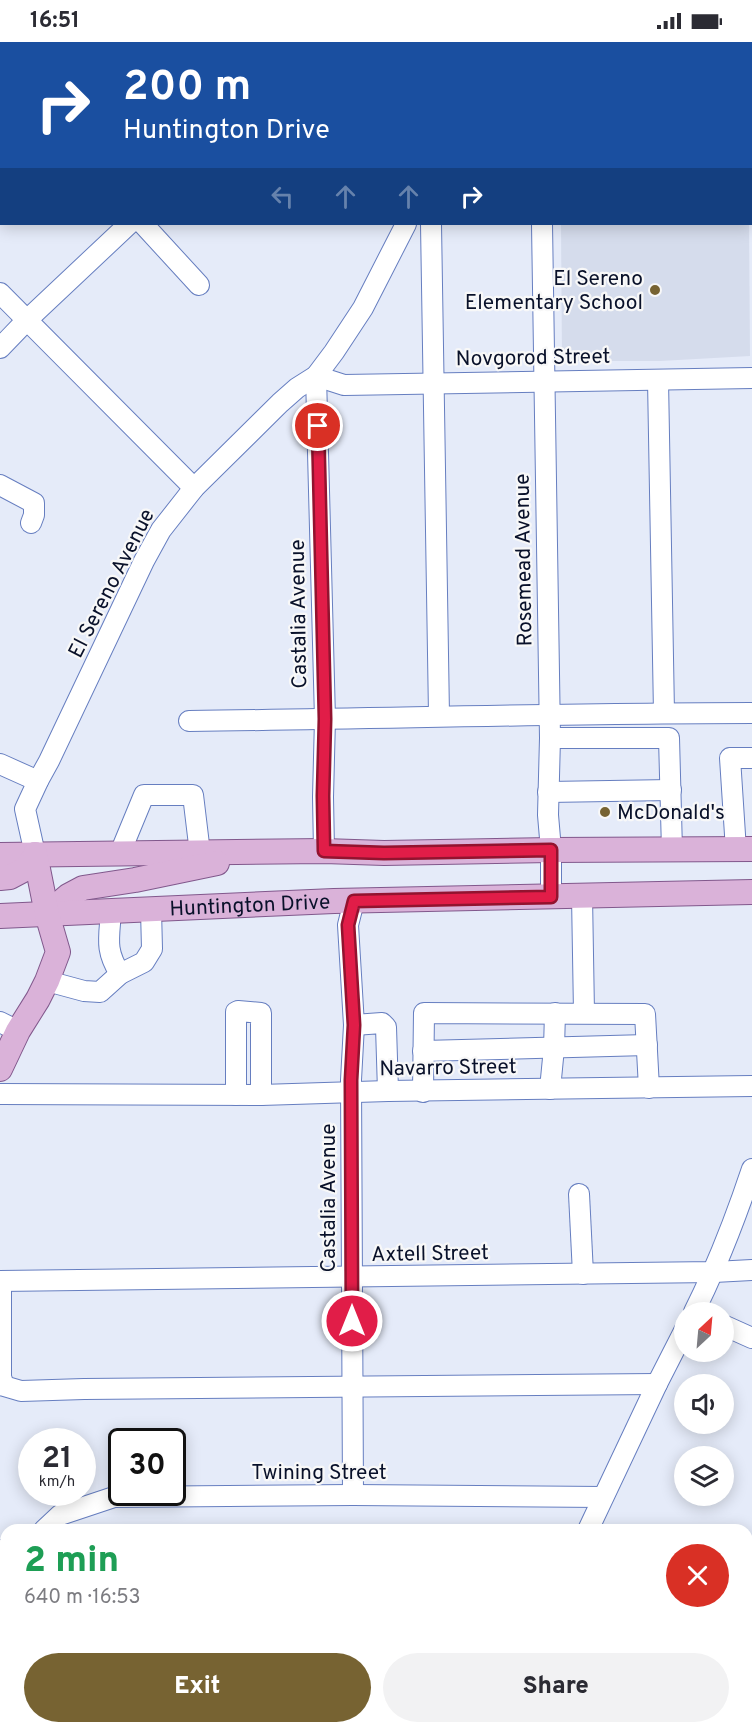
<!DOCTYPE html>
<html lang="en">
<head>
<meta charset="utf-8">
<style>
	:root { --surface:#fff; --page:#f2f2f3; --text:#2b2b33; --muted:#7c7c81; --accent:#776332 }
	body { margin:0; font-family:Overpass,sans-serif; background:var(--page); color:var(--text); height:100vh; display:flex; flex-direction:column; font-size:22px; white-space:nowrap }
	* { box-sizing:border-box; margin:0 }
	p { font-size:20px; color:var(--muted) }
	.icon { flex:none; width:33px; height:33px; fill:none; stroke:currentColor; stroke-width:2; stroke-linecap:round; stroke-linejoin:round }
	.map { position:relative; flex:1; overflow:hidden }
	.drawer { position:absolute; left:0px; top:1482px; width:753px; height:210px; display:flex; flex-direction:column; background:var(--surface); border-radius:18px 18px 0 0; box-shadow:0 3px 15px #0003 }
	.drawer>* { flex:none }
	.hud { position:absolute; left:0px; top:0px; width:753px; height:183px; box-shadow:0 3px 15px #0003; background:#1a4fa0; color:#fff; overflow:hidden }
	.needle { width:39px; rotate:26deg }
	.tools { position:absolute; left:674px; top:1260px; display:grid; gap:12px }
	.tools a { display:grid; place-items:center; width:60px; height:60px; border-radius:50%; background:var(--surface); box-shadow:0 3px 15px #0003; font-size:30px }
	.speed { position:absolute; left:18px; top:1386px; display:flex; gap:12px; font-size:30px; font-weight:700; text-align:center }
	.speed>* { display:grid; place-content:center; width:78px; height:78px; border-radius:50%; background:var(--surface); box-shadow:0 3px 15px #0003; line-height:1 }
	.speed small { font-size:15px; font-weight:400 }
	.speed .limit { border:3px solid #111; border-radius:9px; background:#fff; color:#111 }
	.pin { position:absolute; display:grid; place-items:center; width:51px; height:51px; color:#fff; margin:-26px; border:3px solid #fff; border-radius:50%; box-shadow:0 2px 6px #0007 }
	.me { position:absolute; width:66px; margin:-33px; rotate:0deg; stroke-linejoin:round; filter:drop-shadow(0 0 4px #0008) }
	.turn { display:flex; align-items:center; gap:21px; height:126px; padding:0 24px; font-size:27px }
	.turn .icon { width:78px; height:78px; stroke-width:2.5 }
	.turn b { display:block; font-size:42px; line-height:51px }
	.lanes { display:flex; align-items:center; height:57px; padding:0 24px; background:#0003; justify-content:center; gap:30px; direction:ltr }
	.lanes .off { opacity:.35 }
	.round { display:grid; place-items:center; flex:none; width:63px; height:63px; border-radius:32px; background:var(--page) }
	.summary { display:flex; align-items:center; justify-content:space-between; height:102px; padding:0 24px }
	h1 { font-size:36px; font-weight:800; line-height:45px; color:#1e9e55 }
	.primary-button { display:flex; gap:12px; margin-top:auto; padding:12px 24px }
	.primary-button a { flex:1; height:69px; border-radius:36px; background:var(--accent); color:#fff; font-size:24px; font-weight:800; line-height:69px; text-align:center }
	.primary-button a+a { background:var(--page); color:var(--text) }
	.status { display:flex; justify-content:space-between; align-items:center; height:42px; padding:0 30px; background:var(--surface); direction:ltr }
	.status svg { height:16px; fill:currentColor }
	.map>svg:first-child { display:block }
	.built { fill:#d5dcec }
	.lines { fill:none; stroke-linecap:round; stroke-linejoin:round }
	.minor-casing { stroke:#667ec0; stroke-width:22 }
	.major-casing { stroke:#81588c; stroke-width:26 }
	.minor { stroke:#fff; stroke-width:20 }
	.major { stroke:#dab2d9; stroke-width:24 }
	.route-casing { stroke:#92132f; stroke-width:15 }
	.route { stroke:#e11d48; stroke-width:10 }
	.poi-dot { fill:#776332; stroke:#f8f8f8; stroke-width:2 }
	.labels { text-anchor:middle; stroke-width:4.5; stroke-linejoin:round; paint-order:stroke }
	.poi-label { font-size:21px; fill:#09112a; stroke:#f8f8f8; text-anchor:end }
	.street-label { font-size:21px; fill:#09112a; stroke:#f8f8f8 }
</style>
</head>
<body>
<div class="status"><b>16:51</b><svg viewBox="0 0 49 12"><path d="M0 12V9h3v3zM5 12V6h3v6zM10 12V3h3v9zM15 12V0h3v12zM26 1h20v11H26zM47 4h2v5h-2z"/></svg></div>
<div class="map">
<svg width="752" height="1692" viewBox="0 0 752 1692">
	<rect width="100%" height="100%" fill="#e5ebf9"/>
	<path class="built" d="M561,182H749L750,314L660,319H562Z"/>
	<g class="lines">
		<defs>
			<g id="minor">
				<path d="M333,0L334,2"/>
				<path d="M540,0V2"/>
				<path d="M311,2L312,0"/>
				<path d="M143,182L199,243"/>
				<path d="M431,182L439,673"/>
				<path d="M542,182L550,696L548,773L551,808V855"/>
				<path d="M0,251L194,446"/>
				<path d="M0,306L27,278L129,182"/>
				<path d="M316,334L325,677L323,755L324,809"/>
				<path d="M316,334L344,343L752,336"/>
				<path d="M658,338L664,671"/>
				<path d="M0,443L34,461V473L31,481"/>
				<path d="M189,679C377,677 564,671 752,671"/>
				<path d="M550,696H669L672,808"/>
				<path d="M0,722L38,739"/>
				<path d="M548,750L671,748"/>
				<path d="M736,808L730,716H752"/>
				<path d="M120,811L144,753H193L200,811"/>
				<path d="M35,812L25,767L38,739L49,719L144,519L161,488L194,446L280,361L297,346L316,334L334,310L363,266L406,182"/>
				<path d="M582,854L584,971"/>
				<path d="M111,870C109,897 105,908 120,932"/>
				<path d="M47,939L84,949L100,950L120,932L144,920L152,907L151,868"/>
				<path d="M0,980L18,989"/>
				<path d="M354,983L382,981L386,985L388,1049"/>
				<path d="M423,1009L647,1003"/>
				<path d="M550,1047L554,1006L555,971"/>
				<path d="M423,1050L424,971L645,972L649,1046"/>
				<path d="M0,1052L261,1053L388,1049L752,1044"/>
				<path d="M236,1053V970L238,969L261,971V1053"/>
				<path d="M579,1152L583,1232"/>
				<path d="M0,1239L714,1230L752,1228"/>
				<path d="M1,1239V1335L4,1344L21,1349L84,1347L657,1342"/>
				<path d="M694,1270C718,1222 735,1178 752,1127"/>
				<path d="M723,1283L752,1296"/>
				<path d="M353,1453L351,1038L354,983L348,883L354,859"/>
				<path d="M44,1488L60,1473L114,1455L353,1453L603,1455"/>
				<path d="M588,1488L657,1342L684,1289"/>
				<path d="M0,1508L6,1511"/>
				<path d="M0,1548L6,1535"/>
				<path d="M0,1588L6,1605"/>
				<path d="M747,1664L752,1653"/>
				<path d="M490,1692L493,1686"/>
				<path d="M734,1692L737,1686"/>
			</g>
			<g id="major">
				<path d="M0,813L324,809L384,811L551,808L752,807"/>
				<path d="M0,836L10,835L27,826L35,812"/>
				<path d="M47,872L68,854L83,846L135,838L217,821"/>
				<path id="s1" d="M0,874L334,859L752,850"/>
				<path d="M0,1027L18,989L38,957L47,939L58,910L47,872L35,812"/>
			</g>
		</defs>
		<use href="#minor" class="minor-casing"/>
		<use href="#major" class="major-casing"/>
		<use href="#minor" class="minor"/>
		<use href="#major" class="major"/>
	</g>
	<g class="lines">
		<defs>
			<path id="route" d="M318,384L325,677L323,754L324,809L384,811L551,808V855L354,859L348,883L354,983L351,1038L352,1279"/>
		</defs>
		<use href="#route" class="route-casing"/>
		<use href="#route" class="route"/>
	</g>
	<g class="poi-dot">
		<circle cx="655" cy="248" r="6"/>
		<circle cx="605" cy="770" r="6"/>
	</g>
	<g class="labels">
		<g class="poi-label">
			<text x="643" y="243">El Sereno<tspan x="643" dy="24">Elementary School</tspan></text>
			<text x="617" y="777" text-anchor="start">McDonald's</text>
		</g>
		<g class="street-label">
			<text transform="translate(533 315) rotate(-1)" y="7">Novgorod Street</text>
			<text transform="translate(523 518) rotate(-91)" y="7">Rosemead Avenue</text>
			<text transform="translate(111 541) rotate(-63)" y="7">El Sereno Avenue</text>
			<text transform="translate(298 572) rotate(-91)" y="7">Castalia Avenue</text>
			<text dy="7" stroke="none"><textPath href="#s1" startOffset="250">Huntington Drive</textPath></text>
			<text transform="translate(448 1025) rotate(-1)" y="7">Navarro Street</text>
			<text transform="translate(328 1156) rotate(-90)" y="7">Castalia Avenue</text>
			<text transform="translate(430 1211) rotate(-1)" y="7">Axtell Street</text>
			<text x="319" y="1437">Twining Street</text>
		</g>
	</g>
</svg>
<div class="tools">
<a><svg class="needle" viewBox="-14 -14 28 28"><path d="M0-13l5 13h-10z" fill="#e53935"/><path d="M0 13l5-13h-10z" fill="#7c7c81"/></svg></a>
<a><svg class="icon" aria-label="sound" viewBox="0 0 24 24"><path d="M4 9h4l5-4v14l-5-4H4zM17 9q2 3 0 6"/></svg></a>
<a><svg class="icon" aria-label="layers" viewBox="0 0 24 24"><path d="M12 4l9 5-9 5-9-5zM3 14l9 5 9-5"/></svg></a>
</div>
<div class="speed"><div>21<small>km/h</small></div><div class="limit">30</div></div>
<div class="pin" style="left:318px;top:384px;background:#d93025"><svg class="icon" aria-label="arrive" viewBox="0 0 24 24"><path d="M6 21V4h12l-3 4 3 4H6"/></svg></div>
<svg class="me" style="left:352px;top:1279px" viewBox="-20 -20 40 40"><circle r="17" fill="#e11d48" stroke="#fff" stroke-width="3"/><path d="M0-11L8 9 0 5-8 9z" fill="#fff"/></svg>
<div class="hud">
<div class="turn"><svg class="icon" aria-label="right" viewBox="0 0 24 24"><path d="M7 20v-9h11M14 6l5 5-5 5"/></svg><div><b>200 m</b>Huntington Drive</div></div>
<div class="lanes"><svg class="icon off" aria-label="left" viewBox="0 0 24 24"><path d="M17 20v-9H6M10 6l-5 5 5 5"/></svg><svg class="icon off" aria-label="ahead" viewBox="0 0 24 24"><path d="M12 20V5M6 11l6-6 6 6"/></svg><svg class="icon off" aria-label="ahead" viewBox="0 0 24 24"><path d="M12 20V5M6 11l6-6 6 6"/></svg><svg class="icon" aria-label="right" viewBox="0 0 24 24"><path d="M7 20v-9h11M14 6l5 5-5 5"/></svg></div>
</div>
<section class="drawer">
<div class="summary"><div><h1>2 min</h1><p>640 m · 16:53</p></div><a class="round" style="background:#d93025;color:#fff"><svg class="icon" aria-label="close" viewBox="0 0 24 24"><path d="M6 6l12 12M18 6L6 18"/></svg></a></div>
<div class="primary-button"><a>Exit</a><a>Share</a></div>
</section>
</div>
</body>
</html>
